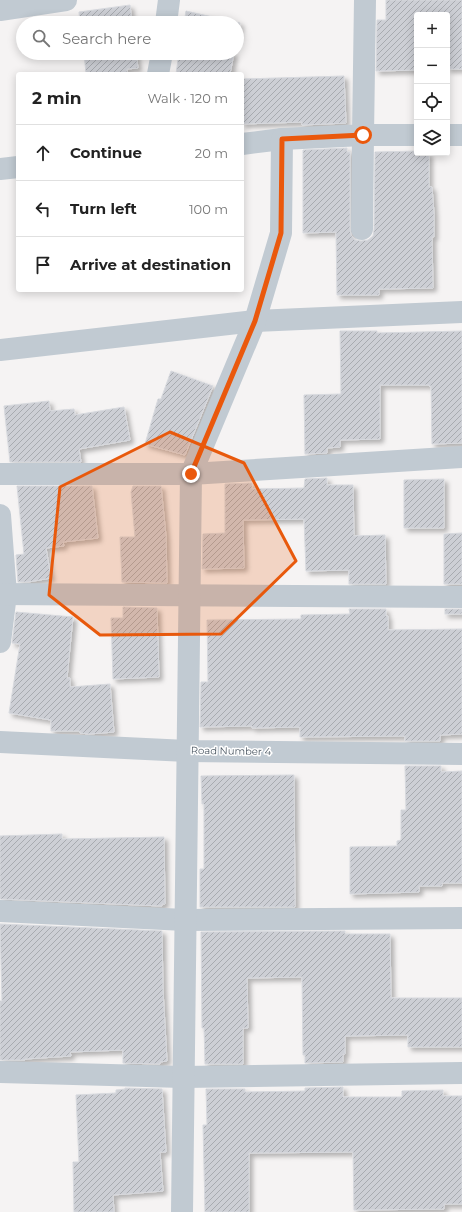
<!DOCTYPE html>
<meta charset="utf-8">
<style>
:root{--surface:#fff;--page:#f6f6f6;--text:#222;--muted:#767676;--line:#e0e0e0}
body{margin:0;font-family:Montserrat,sans-serif;background:var(--page);color:var(--text)}
.controls{position:absolute;right:12px;top:12px;display:grid;overflow:hidden;border-radius:4px;box-shadow:0 2px 10px #0003}
.controls button{width:36px;height:36px;display:grid;place-items:center;padding:0;border:0;border-bottom:1px solid var(--line);background:var(--surface);color:var(--text);font:20px sans-serif}
.stop{position:absolute;width:12px;height:12px;margin:-9px;border:3px solid #ea580c;border-radius:50%;background:#fff}
.stop.end{background:#ea580c;border-color:#fff;box-shadow:0 1px 4px #0008}
.list{margin:0;padding:0;list-style:none}
h2{display:flex;justify-content:space-between;align-items:center;height:52px;margin:0;padding:0 16px;font-size:17px}
h2 small{font-size:13px;font-weight:400;color:var(--muted)}
.list li{display:grid;grid-template-columns:26px 1fr auto;gap:12px;align-items:center;box-sizing:border-box;height:56px;padding:0 16px;border-top:1px solid var(--line)}
.list b{display:block;font-size:15px;white-space:nowrap}
.list em{font-size:13px;font-style:normal;color:var(--muted)}
.icon{flex:none;width:22px;height:22px;fill:none;stroke:currentColor;stroke-width:2;stroke-linecap:round;stroke-linejoin:round}
.map{position:relative;flex:none;width:462px;height:1212px;overflow:hidden}
.search{position:absolute;background:var(--surface);box-shadow:0 2px 10px #0003;left:16px;top:16px;width:228px;height:44px;display:flex;align-items:center;gap:10px;box-sizing:border-box;padding:0 14px;border-radius:22px;color:var(--muted);font-size:15px}
.panel{position:absolute;background:var(--surface);box-shadow:0 2px 10px #0003;left:16px;top:72px;width:228px;height:220px;border-radius:4px}
.map>svg:first-child{display:block}
.building{fill:url(#building-hatch);stroke:#d7d9de;filter:url(#shadow)}
.lines{fill:none;stroke-linecap:round;stroke-linejoin:round}
.street{stroke:#c1cad2;stroke-width:22}
.route{stroke:#ea580c;stroke-width:5}
.marked{fill:#e8590c;fill-opacity:0.2;stroke:#e8590c;stroke-width:3;stroke-linejoin:round}
.labels{text-anchor:middle;dominant-baseline:central;stroke-width:3;stroke-linejoin:round;paint-order:stroke}
.street-label{font-size:10px;fill:#4a5661;stroke:#fff}
</style>
<div class="map">
<svg width="462" height="1212" viewBox="0 0 462 1212">
<defs>
<pattern id="building-hatch" width="6" height="6" patternUnits="userSpaceOnUse"><rect width="6" height="6" fill="#cdcfd5"/><path d="M-1 1l2-2M0 6l6-6M5 7l2-2" fill="none" stroke="#a8abb0"/></pattern>
<filter id="shadow"><feDropShadow dx="3.5" dy="3.5" stdDeviation="2" flood-color="#0004"/></filter>
</defs>
<rect width="100%" height="100%" fill="#f5f3f3"/>
<g class="building">
<polygon points="386,0 462,0 462,69 447,69 447,15 417,15 417,70 376,71 377,20 386,20"/>
<polygon points="130,5 132,23 80,23 79,12"/>
<polygon points="186,11 240,23 237,39 237,23 184,23"/>
<polygon points="84,53 136,53 138,68 127,69 127,74 86,74"/>
<polygon points="179,53 234,53 230,74 176,74"/>
<polygon points="344,76 346,123 302,125 302,122 242,124 242,79"/>
<polygon points="347,148 347,152 350,152 350,229 351,235 355,240 361,241 368,240 373,236 374,230 375,152 417,151 417,153 429,153 429,187 432,187 434,213 434,237 432,237 433,288 379,289 379,295 337,295 336,232 303,233 303,150"/>
<polygon points="340,331 377,331 377,333 462,331 462,443 432,444 431,386 429,386 429,385 380,385 380,439 340,440 340,447 327,448 327,453 305,454 304,395 341,394"/>
<polygon points="171,371 213,386 185,455 145,444 158,399 161,399"/>
<polygon points="49,401 50,411 74,409 75,415 124,407 130,440 79,449 81,462 10,462 4,406"/>
<polygon points="327,478 327,485 353,485 354,536 385,535 386,584 349,584 349,570 306,571 304,519 243,520 244,568 202,569 203,534 225,533 225,484 252,483 252,489 304,488 305,479"/>
<polygon points="444,479 444,528 404,528 404,480"/>
<polygon points="17,486 92,486 98,538 63,542 64,546 46,548 51,578 28,582 18,582 16,555 24,554"/>
<polygon points="133,486 161,486 166,536 167,583 122,582 120,537 135,537 131,492"/>
<polygon points="462,533 462,584 444,584 444,534"/>
<polygon points="123,607 157,608 159,677 113,679 111,618 123,618"/>
<polygon points="349,609 386,609 386,616 388,616 388,630 462,629 462,734 441,735 440,735 440,741 405,741 405,736 300,737 300,727 252,728 252,726 200,727 201,682 208,682 207,620 301,619 301,615 350,614"/>
<rect x="445" y="609" width="17" height="5"/>
<polygon points="16,612 73,617 67,678 70,678 70,687 110,684 114,732 89,734 80,733 80,731 51,731 51,720 9,713 20,644 12,643"/>
<polygon points="405,766 441,766 441,772 462,771 462,883 442,883 442,886 419,886 419,892 350,894 350,847 397,846 397,841 401,840 401,810 406,810"/>
<polygon points="294,775 295,907 200,907 200,869 204,869 204,804 202,804 201,776"/>
<polygon points="62,834 62,839 164,837 165,904 162,904 162,906 0,899 0,836"/>
<polygon points="0,924 162,931 163,990 167,1061 160,1062 160,1064 123,1063 123,1050 70,1052 71,1056 25,1059 25,1060 0,1060 0,1001 2,1001"/>
<polygon points="345,931 345,934 390,934 391,998 462,998 462,1047 408,1047 408,1035 345,1036 345,1054 343,1054 343,1062 305,1063 305,1055 303,1055 302,977 247,978 248,1028 243,1028 243,1064 205,1064 204,1028 202,1028 201,932"/>
<polygon points="343,1087 343,1097 402,1097 402,1091 443,1090 443,1096 462,1096 462,1204 444,1204 444,1209 354,1210 353,1152 249,1153 249,1212 205,1212 203,1125 207,1125 206,1089 245,1089 245,1092 305,1091 305,1088"/>
<polygon points="125,1088 162,1089 166,1152 160,1152 163,1191 113,1195 114,1212 74,1212 73,1162 79,1162 76,1095 116,1093 116,1090 125,1089"/>
</g>
<g class="lines">
<g class="street">
<polyline points="0,10 66,0"/>
<polyline points="166,23 169,0"/>
<polyline points="158,74 162,53"/>
<polyline points="447,135 462,135"/>
<polyline points="242,144 282,139 363,135 365,0"/>
<polyline points="0,169 18,167"/>
<polyline points="362,229 363,135 417,135"/>
<polyline points="0,350 255,321 462,312"/>
<polyline points="0,474 191,474 462,457"/>
<polyline points="0,515 6,594 0,642"/>
<polyline points="0,594 462,597"/>
<polyline points="0,742 187,751 462,754"/>
<polyline points="0,911 185,920 462,918"/>
<polyline points="0,1072 183,1077 462,1073"/>
<polyline points="182,1212 191,474 255,321 281,233 282,139"/>
</g>
</g>
<g class="lines">
<polyline class="route" points="191,474 255,321 281,233 282,139 363,135"/>
</g>
<path class="marked" d="M170,432L244,463L296,561L221,634L100,635L49,595L60,487Z"/>
<g class="labels">
<g class="street-label">
<text transform="translate(231 751) rotate(1)">Road Number 4</text>
</g>
</g>
</svg>
<div class="controls">
<button>+</button>
<button>−</button>
<button><svg class="icon" aria-label="locate" viewBox="0 0 24 24"><circle cx="12" cy="12" r="6"/><path d="M12 2v4M12 18v4M2 12h4M18 12h4"/></svg></button>
<button><svg class="icon" aria-label="layers" viewBox="0 0 24 24"><path d="M12 4l9 5-9 5-9-5zM3 14l9 5 9-5"/></svg></button>
</div>
<div class="stop" style="left:363px;top:135px"></div>
<div class="stop end" style="left:191px;top:474px"></div>
<div class="search"><svg class="icon" aria-label="search" viewBox="0 0 24 24"><circle cx="10" cy="10" r="6"/><path d="M15 15l6 6"/></svg>Search here</div>
<section class="panel">
<h2>2 min<small>Walk · 120 m</small></h2>
<ul class="list">
<li><svg class="icon" aria-label="ahead" viewBox="0 0 24 24"><path d="M12 20V5M6 11l6-6 6 6"/></svg><div><b>Continue</b></div><em>20 m</em></li>
<li><svg class="icon" aria-label="left" viewBox="0 0 24 24"><path d="M17 20v-9H6M10 6l-5 5 5 5"/></svg><div><b>Turn left</b></div><em>100 m</em></li>
<li><svg class="icon" aria-label="arrive" viewBox="0 0 24 24"><path d="M6 21V4h12l-3 4 3 4H6"/></svg><div><b>Arrive at destination</b></div></li>
</ul>
</section>
</div>
